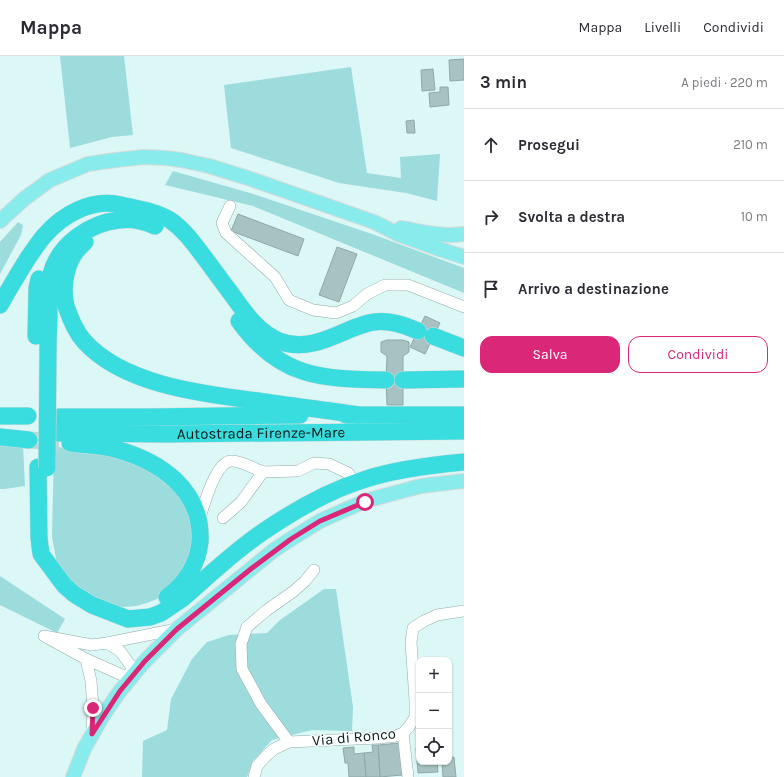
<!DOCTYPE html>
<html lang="it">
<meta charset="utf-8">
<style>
:root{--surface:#fff;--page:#f7f7f7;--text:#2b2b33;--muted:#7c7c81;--line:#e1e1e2;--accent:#db2777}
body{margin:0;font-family:Karla,sans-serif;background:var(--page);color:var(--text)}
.controls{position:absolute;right:12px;bottom:12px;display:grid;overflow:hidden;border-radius:8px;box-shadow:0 1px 3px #0004}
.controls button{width:36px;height:36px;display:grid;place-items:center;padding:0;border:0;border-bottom:1px solid var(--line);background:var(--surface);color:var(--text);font:20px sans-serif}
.stop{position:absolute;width:12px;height:12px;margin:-9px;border:3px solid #db2777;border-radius:50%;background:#fff}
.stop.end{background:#db2777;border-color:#fff;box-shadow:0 1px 4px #0008}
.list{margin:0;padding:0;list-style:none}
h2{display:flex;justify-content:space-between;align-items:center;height:52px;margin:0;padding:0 16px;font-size:17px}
h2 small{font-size:13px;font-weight:400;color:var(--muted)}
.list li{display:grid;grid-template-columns:26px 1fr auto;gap:12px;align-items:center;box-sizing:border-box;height:72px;padding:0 16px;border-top:1px solid var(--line)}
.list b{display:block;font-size:15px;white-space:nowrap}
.list em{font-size:13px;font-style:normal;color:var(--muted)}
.actions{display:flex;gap:8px;padding:12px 16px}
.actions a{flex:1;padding:9px 0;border:1px solid var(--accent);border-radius:12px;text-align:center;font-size:14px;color:var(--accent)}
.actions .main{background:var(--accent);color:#fff}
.icon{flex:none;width:22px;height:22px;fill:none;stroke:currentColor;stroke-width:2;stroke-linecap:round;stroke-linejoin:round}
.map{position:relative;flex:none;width:464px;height:721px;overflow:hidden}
header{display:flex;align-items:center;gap:24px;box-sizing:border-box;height:56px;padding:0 20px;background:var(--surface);border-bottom:1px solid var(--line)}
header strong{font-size:19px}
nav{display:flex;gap:22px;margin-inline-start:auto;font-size:14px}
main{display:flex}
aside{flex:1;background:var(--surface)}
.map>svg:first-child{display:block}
.green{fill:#9ddcdc}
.building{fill:#a8c2c2;stroke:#8ea8a8}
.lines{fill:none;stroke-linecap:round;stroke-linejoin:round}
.highway-tunnel{stroke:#bcd6d5;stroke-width:17;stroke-dasharray:17 8;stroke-linecap:butt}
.minor-casing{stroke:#91acab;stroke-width:12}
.major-casing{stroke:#d9dada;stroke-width:16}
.highway-casing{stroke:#d9dada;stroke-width:18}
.minor{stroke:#fff;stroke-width:11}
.major{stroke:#88ebec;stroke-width:14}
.highway{stroke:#39dddf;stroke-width:17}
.highway-bridge-casing{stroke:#d9dada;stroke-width:18;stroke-linecap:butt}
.highway-bridge{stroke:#39dddf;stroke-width:17}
.route{stroke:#db2777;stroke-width:5}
.labels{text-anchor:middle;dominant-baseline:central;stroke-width:3;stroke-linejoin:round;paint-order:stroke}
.street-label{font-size:15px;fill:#0f1818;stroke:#f9ffff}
</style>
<header>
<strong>Mappa</strong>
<nav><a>Mappa</a><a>Livelli</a><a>Condividi</a></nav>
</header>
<main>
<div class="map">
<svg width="464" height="721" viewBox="0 0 464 721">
<rect width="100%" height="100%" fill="#dbf7f6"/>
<g class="green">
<polygon points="60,0 124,0 133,79 112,81 70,92"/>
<polygon points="351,11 367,117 401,122 400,101 440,98 437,145 406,137 339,127 231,92 224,29"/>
<polygon points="173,115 250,137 372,178 464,212 464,237 253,150 165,129"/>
<polygon points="18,166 23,169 21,179 0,218 0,186"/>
<polygon points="0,389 23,389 25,430 4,433 0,433"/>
<polygon points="54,391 73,392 106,396 165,421 192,456 192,500 167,537 157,543 147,547 136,550 125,551 114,550 83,538 61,513 56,503 52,481"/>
<polygon points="0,520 65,563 57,577 0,549"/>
<polygon points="324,533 336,533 353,651 352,675 312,674 272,684 253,705 247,721 142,721 143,685 167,674 171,643 192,603 207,586 229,579 267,577 280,564"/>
</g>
<g class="building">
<polygon points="464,3 464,24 450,25 449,4"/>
<polygon points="433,13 435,34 422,35 421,14"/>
<polygon points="440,31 448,31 449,49 430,51 429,37 440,36"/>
<polygon points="414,64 415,77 407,77 406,65"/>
<polygon points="238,158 304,183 298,200 231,175"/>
<polygon points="337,191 357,198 339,246 319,239"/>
<polygon points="425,260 440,267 425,298 410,291"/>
<polygon points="387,284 403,284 409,286 409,296 403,300 403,349 387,349 386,324 387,300 381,296 381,286"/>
<polygon points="400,687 402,719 380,721 378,689"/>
<polygon points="372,689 378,689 380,721 366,721 364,697 373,696"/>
<polygon points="354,691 354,698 364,697 366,721 349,721 348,707 345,707 343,692"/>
<polygon points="416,692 419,692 419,706 437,706 438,716 418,717"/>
<polygon points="454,701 456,721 443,721 442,706 449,706 449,702"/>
</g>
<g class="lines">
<polyline class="highway-tunnel" points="29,384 59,386"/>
<defs>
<g id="minor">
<polyline points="230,150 222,167 226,177 275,221 289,244 313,254 336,257 353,250 367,238 385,229 408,229 464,251"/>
<polyline points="223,462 241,446 263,416 298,415 314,407 329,408 348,417 355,427"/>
<path d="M199,465C203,452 215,406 231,405C240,404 255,413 263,416"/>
<polyline points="86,603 122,619 132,619 131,610 120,595 107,587"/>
<polyline points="403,677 408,721"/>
<polyline points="92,678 93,652 91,625 86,603 44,580 92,589 107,587 177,573"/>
<polyline points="289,686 261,648 242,613 241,588 247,571 267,554 294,535 305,525 314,514"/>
<polyline points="254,721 257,710 266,700 274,693 289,686 379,682 396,680 403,677 409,671 415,661 415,644 411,586 413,572 424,565 437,559 464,555"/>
</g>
<g id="major">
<polyline points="0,165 24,143 39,132 50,124 76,113 88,108 116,104 144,101 166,102 181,104 209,110 248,122 374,166 400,179 439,193 464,201"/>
<path d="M401,172C424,176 441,181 464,178"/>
<polyline points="73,721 84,693 102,661 120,635 145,605 177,573 252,512 274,494 291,483 320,465 365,445 391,438 421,430 464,425"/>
</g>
<g id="highway">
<path d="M85,186C81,190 76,194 73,200C65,213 62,234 66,250C70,262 75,275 84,285C123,329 203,338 258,345C291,350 325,354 358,359"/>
<path d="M0,249C9,233 18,218 28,202C33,195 38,187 44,180C63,158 92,142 121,149C138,153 155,155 170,164C183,173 192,185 201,197C211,210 220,223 230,236C244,255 256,275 279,285C304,295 328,283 351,273C359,270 366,267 374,266C390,264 404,269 418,275"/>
<path d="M239,265C280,322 321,323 386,324"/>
<polyline points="36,280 37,232 39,223"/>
<polyline points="433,280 464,292"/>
<path d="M48,295C48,280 49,266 49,252C49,240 48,229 51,218C59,188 90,167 119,164C132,162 144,165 155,170"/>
<polyline points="403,324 464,323"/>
<polyline points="346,359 464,359"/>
<polyline points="0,360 28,360"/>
<polyline points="59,361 150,361 300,359"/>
<path id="s1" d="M58,377L168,378L464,375"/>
<polyline points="0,381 29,384"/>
<path d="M70,387C85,389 101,389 115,393C160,405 203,434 200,486C198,508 185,528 167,541"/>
<path d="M38,411L39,482L41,498L64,529L74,538L92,549L128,563L150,561L161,557L182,543C204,524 226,503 249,486C259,478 270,471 281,464C309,446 334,433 366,423C397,413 431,409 464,406"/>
</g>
</defs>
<use href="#minor" class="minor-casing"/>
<use href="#major" class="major-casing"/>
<use href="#highway" class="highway-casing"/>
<use href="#minor" class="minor"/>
<use href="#major" class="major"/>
<use href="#highway" class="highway"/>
<defs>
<polyline id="highway-bridge" points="47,412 48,295"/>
</defs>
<use href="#highway-bridge" class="highway-bridge-casing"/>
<use href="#highway-bridge" class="highway-bridge"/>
</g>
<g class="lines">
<polyline class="route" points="93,652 92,678 120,635 145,605 177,573 252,512 291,483 320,465 365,446"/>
</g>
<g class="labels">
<g class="street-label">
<text stroke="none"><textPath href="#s1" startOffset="203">Autostrada Firenze-Mare</textPath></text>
<text transform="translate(354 681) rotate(-5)">Via di Ronco</text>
</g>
</g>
</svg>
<div class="controls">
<button>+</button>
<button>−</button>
<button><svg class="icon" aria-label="locate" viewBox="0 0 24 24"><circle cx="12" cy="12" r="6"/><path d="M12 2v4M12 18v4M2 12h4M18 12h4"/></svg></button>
</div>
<div class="stop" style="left:365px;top:446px"></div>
<div class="stop end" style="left:93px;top:652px"></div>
</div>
<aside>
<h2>3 min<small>A piedi · 220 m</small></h2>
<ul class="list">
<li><svg class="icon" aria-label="ahead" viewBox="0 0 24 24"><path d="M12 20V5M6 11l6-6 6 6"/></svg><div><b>Prosegui</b></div><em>210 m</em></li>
<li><svg class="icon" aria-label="right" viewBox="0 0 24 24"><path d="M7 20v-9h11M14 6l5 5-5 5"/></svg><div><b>Svolta a destra</b></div><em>10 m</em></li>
<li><svg class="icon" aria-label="arrive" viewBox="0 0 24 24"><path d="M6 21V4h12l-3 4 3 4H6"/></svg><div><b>Arrivo a destinazione</b></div></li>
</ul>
<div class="actions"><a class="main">Salva</a><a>Condividi</a></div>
</aside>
</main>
